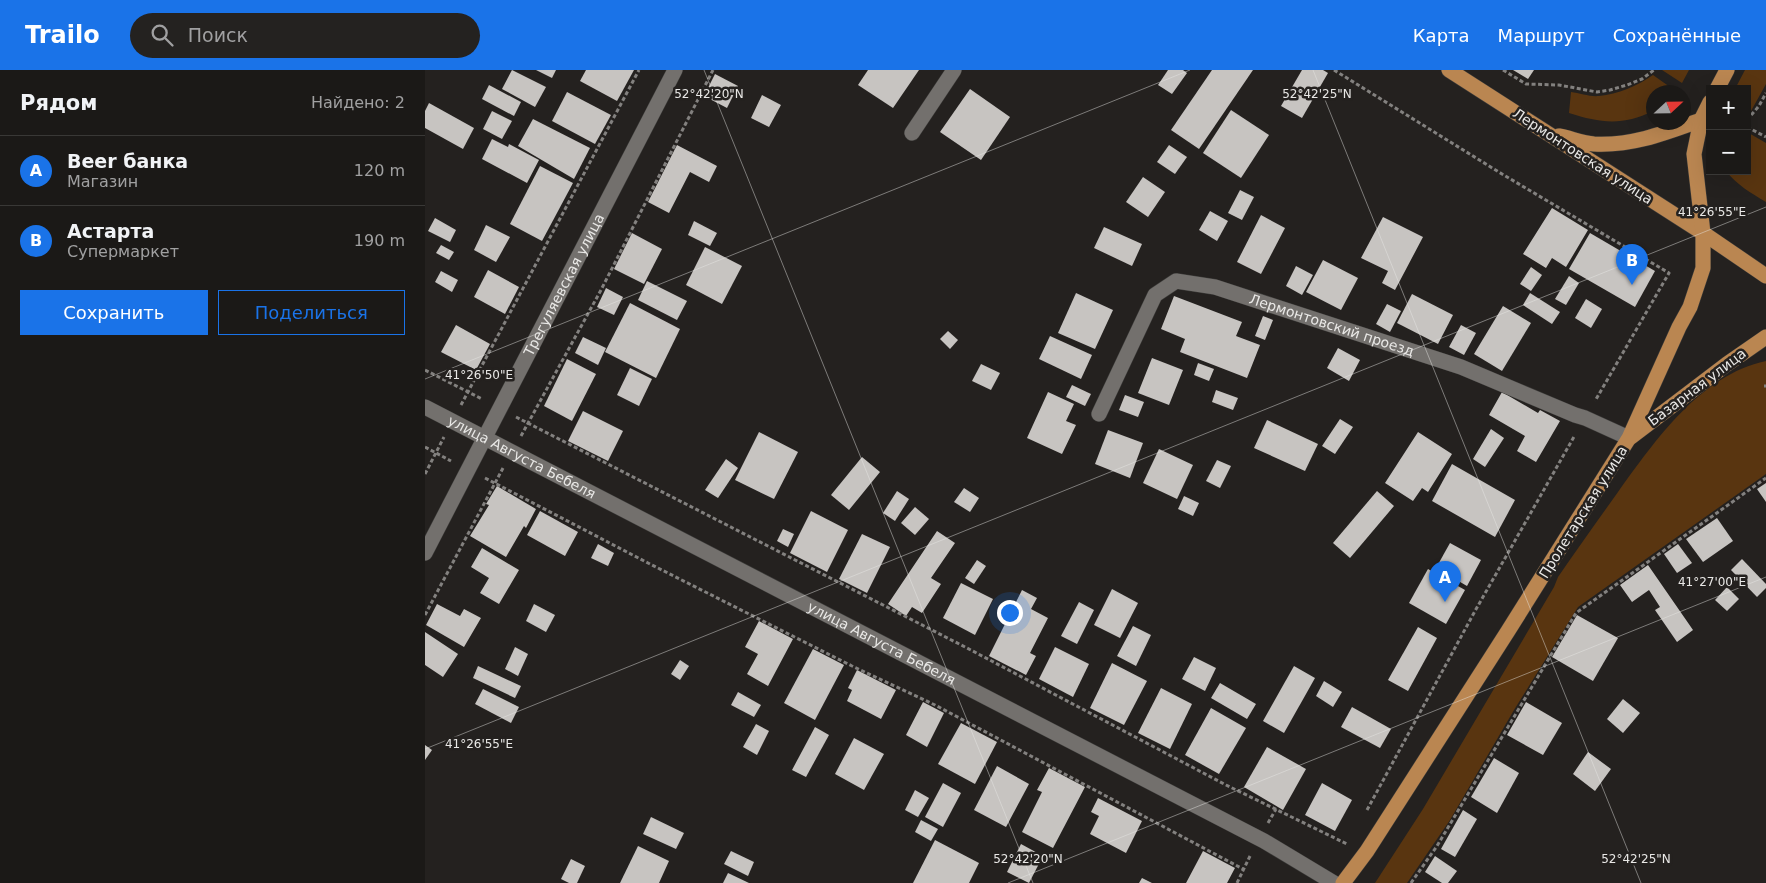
<!DOCTYPE html>
<html lang="ru">
<meta charset="utf-8">
<style>
:root{--surface:#1b1917;--page:#242220;--text:#f1f3f6;--muted:#a0a0a1;--line:#393836;--accent:#1a73e8}
body{margin:0;font-family:"DejaVu Sans",sans-serif;background:var(--page);color:var(--text)}
.controls{position:absolute;right:15px;top:15px;display:grid;overflow:hidden;border-radius:0px;box-shadow:0 5px 20px #0002}
.controls button{width:45px;height:45px;display:grid;place-items:center;padding:0;border:0;border-bottom:1px solid var(--line);background:var(--surface);color:var(--text);font:25px sans-serif}
.compass{position:absolute;left:1221px;top:15px;width:45px;height:45px;border-radius:50%;background:var(--surface);box-shadow:0 5px 20px #0002;rotate:68deg}
.you{position:absolute;left:584px;top:542px;width:18px;height:18px;margin:-12px;border:4px solid #fff;border-radius:50%;background:#1a73e8;box-shadow:0 0 0 8px #1a73e833}
.badge{display:grid;place-items:center;width:32px;height:32px;border-radius:50%;background:var(--accent);color:#fff;font-size:16px;font-weight:700}
.pin{position:absolute;translate:-50% -41px;filter:drop-shadow(0 1px 2px #0008)}
.pin::after{content:'';position:absolute;top:26px;width:18px;height:15px;background:inherit;clip-path:polygon(0 0,100% 0,50% 100%)}
.list{margin:0;padding:0;list-style:none}
h2{display:flex;justify-content:space-between;align-items:center;height:65px;margin:0;padding:0 20px;font-size:21px}
h2 small{font-size:16px;font-weight:400;color:var(--muted)}
.list li{display:grid;grid-template-columns:32px 1fr auto;gap:15px;align-items:center;box-sizing:border-box;height:70px;padding:0 20px;border-top:1px solid var(--line)}
.list b{display:block;font-size:19px;white-space:nowrap}
.list p{margin:0;font-size:16px;white-space:nowrap;color:var(--muted)}
.list em{font-size:16px;font-style:normal;color:var(--muted)}
.actions{display:flex;gap:10px;padding:15px 20px}
.actions a{flex:1;padding:11px 0;border:1px solid var(--accent);border-radius:0px;text-align:center;font-size:18px;color:var(--accent)}
.actions .main{background:var(--accent);color:#fff}
.icon{flex:none;width:28px;height:28px;fill:none;stroke:currentColor;stroke-width:2;stroke-linecap:round;stroke-linejoin:round}
.map{position:relative;flex:none;width:1341px;height:813px;overflow:hidden}
header{display:flex;align-items:center;gap:30px;box-sizing:border-box;height:70px;padding:0 25px;background:var(--accent);color:#fff}
header strong{font-size:24px}
nav{display:flex;gap:28px;margin-inline-start:auto;font-size:18px}
.search{width:350px;height:45px;background:var(--page);display:flex;align-items:center;gap:12px;box-sizing:border-box;padding:0 18px;border-radius:28px;color:var(--muted);font-size:19px}
main{display:flex}
aside{flex:1;background:var(--surface)}
.map>svg:first-child{display:block}
.green{fill:#593510}
.building{fill:#c7c4c1}
.lines{fill:none;stroke-linecap:round;stroke-linejoin:round}
.minor-casing{stroke:#3d3c3a;stroke-width:16}
.major-casing{stroke:#3d3c3a;stroke-width:16}
.path{stroke:#83817f;stroke-width:3;stroke-dasharray:4 2.5;stroke-linecap:butt}
.minor{stroke:#73706d;stroke-width:15}
.major{stroke:#ba8651;stroke-width:15}
.ticks{fill:none;stroke:#e9e8e6;stroke-width:1;stroke-opacity:0.45}
.labels{text-anchor:middle;dominant-baseline:central;stroke-width:5;stroke-linejoin:round;paint-order:stroke}
.street-label{font-size:14px;fill:#e9e8e6;stroke:#24211f}
.ticks-label{font-size:12px;text-anchor:middle;fill:#e9e8e6;stroke:#24211f;stroke-width:5;stroke-linejoin:round;paint-order:stroke}
</style>
<header>
<strong>Trailo</strong>
<div class="search"><svg class="icon" aria-label="search" viewBox="0 0 24 24"><circle cx="10" cy="10" r="6"/><path d="M15 15l6 6"/></svg>Поиск</div>
<nav><a>Карта</a><a>Маршрут</a><a>Сохранённые</a></nav>
</header>
<main>
<aside>
<h2>Рядом<small>Найдено: 2</small></h2>
<ul class="list">
<li><span class="badge">A</span><div><b>Beer банка</b><p>Магазин</p></div><em>120 m</em></li>
<li><span class="badge">B</span><div><b>Астарта</b><p>Супермаркет</p></div><em>190 m</em></li>
</ul>
<div class="actions"><a class="main">Сохранить</a><a>Поделиться</a></div>
</aside>
<div class="map">
<svg width="1341" height="813" viewBox="0 0 1341 813">
<rect width="100%" height="100%" fill="#24211f"/>
<g class="green">
<polygon points="1237,0 1264,0 1257,13"/>
<polygon points="1320,0 1341,0 1341,14 1326,41 1322,45 1322,19 1310,19"/>
<path d="M1228,5L1252,22H1228V41C1198,56 1175,53 1144,43L1146,22C1155,23 1165,27 1174,26C1193,24 1212,16 1228,5Z"/>
<path d="M1322,62L1341,73V132C1326,123 1312,115 1301,101H1322Z"/>
<path d="M1341,291V404L1153,537L1089,640L1025,750L982,813H950L998,739L1129,517L1133,507C1153,478 1173,450 1193,422C1230,371 1275,305 1341,291Z"/>
</g>
<g class="building">
<polygon points="87,0 121,17 110,37 77,19"/>
<polygon points="111,0 131,0 127,8"/>
<polygon points="161,0 209,0 192,31 155,11"/>
<polygon points="443,0 494,0 468,38 433,15"/>
<polygon points="743,0 758,0 762,3 747,24 733,15"/>
<polygon points="787,0 828,0 774,79 746,60"/>
<polygon points="877,0 898,0 903,3 877,48 856,36"/>
<polygon points="1088,0 1109,0 1103,9"/>
<polygon points="290,4 313,16 302,38 279,26"/>
<polygon points="64,15 96,32 89,46 57,29"/>
<polygon points="545,19 585,47 556,90 515,62"/>
<polygon points="142,22 186,45 170,74 127,51"/>
<polygon points="337,25 356,35 344,57 326,48"/>
<polygon points="4,33 49,58 38,79 0,58 0,41"/>
<polygon points="806,40 844,65 816,108 778,83"/>
<polygon points="67,41 87,51 77,69 58,59"/>
<polygon points="108,49 165,78 149,109 93,76"/>
<polygon points="67,69 83,77 84,74 114,90 102,113 57,89"/>
<polygon points="252,75 292,96 284,112 265,102 244,143 223,132"/>
<polygon points="744,75 762,87 750,104 732,92"/>
<polygon points="115,96 148,113 117,171 85,154"/>
<polygon points="718,107 740,122 723,147 701,132"/>
<polygon points="815,120 829,127 817,150 803,143"/>
<polygon points="1127,138 1163,160 1141,197 1127,188 1121,198 1098,184"/>
<polygon points="785,141 803,151 792,171 774,160"/>
<polygon points="836,145 860,158 836,204 812,192"/>
<polygon points="958,147 998,167 970,220 957,213 963,201 936,188"/>
<polygon points="10,148 31,160 25,172 3,161"/>
<polygon points="269,151 292,163 285,176 263,165"/>
<polygon points="61,155 85,167 71,192 49,180"/>
<polygon points="679,157 717,174 707,196 669,178"/>
<polygon points="207,163 237,179 219,214 189,199"/>
<polygon points="1165,163 1230,201 1210,237 1144,199"/>
<polygon points="16,175 29,182 24,190 11,183"/>
<polygon points="280,177 317,196 297,234 261,215"/>
<polygon points="898,190 933,208 916,240 881,222"/>
<polygon points="871,196 888,205 877,225 861,216"/>
<polygon points="1106,197 1117,205 1106,221 1095,214"/>
<polygon points="63,200 94,217 80,244 49,227"/>
<polygon points="16,201 33,210 27,222 10,212"/>
<polygon points="1144,206 1154,213 1141,235 1130,229"/>
<polygon points="222,211 262,231 252,250 213,230"/>
<polygon points="181,218 198,227 189,245 172,237"/>
<polygon points="651,223 688,240 670,279 633,263"/>
<polygon points="1105,223 1135,242 1127,254 1098,235"/>
<polygon points="987,224 1028,245 1013,274 972,253"/>
<polygon points="749,226 817,252 811,266 835,275 822,308 755,282 760,269 736,259"/>
<polygon points="1161,229 1177,239 1166,258 1150,248"/>
<polygon points="205,233 255,259 231,308 180,282"/>
<polygon points="962,234 976,241 965,262 951,254"/>
<polygon points="1078,236 1106,253 1077,301 1049,284"/>
<polygon points="838,246 848,250 840,270 830,266"/>
<polygon points="31,255 65,274 51,300 16,282"/>
<polygon points="1036,255 1051,263 1039,285 1024,277"/>
<polygon points="523,261 533,270 525,279 515,269"/>
<polygon points="625,266 667,285 656,309 614,289"/>
<polygon points="158,267 181,278 173,295 150,283"/>
<polygon points="913,278 935,290 924,311 902,298"/>
<polygon points="727,288 758,300 744,335 713,323"/>
<polygon points="142,289 171,304 147,351 119,336"/>
<polygon points="773,293 789,299 784,311 769,305"/>
<polygon points="556,294 575,303 566,320 547,311"/>
<polygon points="205,298 227,309 214,336 192,325"/>
<polygon points="647,315 666,324 660,336 641,327"/>
<polygon points="791,320 813,328 808,340 787,332"/>
<polygon points="623,322 649,334 641,351 651,355 637,384 602,368"/>
<polygon points="1077,322 1113,343 1115,340 1135,351 1111,392 1092,381 1100,366 1064,345"/>
<polygon points="700,325 719,332 713,347 694,340"/>
<polygon points="158,341 198,361 183,391 143,371"/>
<polygon points="915,349 928,357 910,384 897,376"/>
<polygon points="842,350 893,374 880,401 829,378"/>
<polygon points="1066,359 1079,368 1060,397 1048,389"/>
<polygon points="683,360 718,373 705,408 670,394"/>
<polygon points="334,362 373,382 349,429 310,410"/>
<polygon points="993,362 1027,384 1003,422 997,418 988,431 960,413"/>
<polygon points="734,379 768,395 752,429 718,413"/>
<polygon points="437,387 455,402 424,440 406,425"/>
<polygon points="301,389 313,398 293,428 280,420"/>
<polygon points="792,390 806,396 795,418 781,411"/>
<polygon points="1027,394 1090,430 1070,467 1007,431"/>
<polygon points="1341,413 1341,432 1332,419"/>
<polygon points="72,416 111,439 101,458 99,456 81,487 45,466 64,435 61,434"/>
<polygon points="539,418 554,428 545,442 529,432"/>
<polygon points="472,421 484,429 470,451 458,443"/>
<polygon points="952,421 969,436 925,488 908,473"/>
<polygon points="759,426 774,433 768,446 753,439"/>
<polygon points="490,437 504,449 490,465 476,453"/>
<polygon points="115,441 153,462 140,486 102,465"/>
<polygon points="386,441 423,460 402,502 365,483"/>
<polygon points="1292,448 1308,471 1278,492 1261,469"/>
<polygon points="358,459 369,464 363,477 352,471"/>
<polygon points="512,461 530,473 506,508 516,514 497,543 487,537 481,546 463,534"/>
<polygon points="437,464 465,477 442,523 414,509"/>
<polygon points="1025,473 1056,490 1042,516 1011,498"/>
<polygon points="173,474 189,483 183,496 166,488"/>
<polygon points="1253,474 1267,493 1252,503 1239,484"/>
<polygon points="57,478 94,500 74,534 55,523 64,508 46,497"/>
<polygon points="1317,489 1341,514 1341,518 1332,527 1306,500"/>
<polygon points="552,490 561,496 549,514 540,508"/>
<polygon points="1223,495 1268,560 1252,572 1230,540 1235,537 1224,520 1207,532 1195,515"/>
<polygon points="1003,499 1040,520 1021,554 984,533"/>
<polygon points="536,513 568,529 550,565 518,548"/>
<polygon points="1302,517 1314,529 1302,541 1290,530"/>
<polygon points="687,519 713,533 695,568 669,555"/>
<polygon points="597,520 612,528 606,539 623,548 605,583 611,586 601,605 564,586"/>
<polygon points="654,532 669,540 652,574 636,566"/>
<polygon points="12,534 35,546 39,539 56,548 39,577 1,555"/>
<polygon points="109,534 130,545 121,562 101,551"/>
<polygon points="1152,545 1193,568 1168,611 1127,587"/>
<polygon points="334,551 368,569 343,616 322,604 333,584 320,577"/>
<polygon points="708,556 726,565 711,596 692,586"/>
<polygon points="993,557 1012,568 983,621 963,610"/>
<polygon points="0,562 33,584 18,607 0,595"/>
<polygon points="90,577 103,584 93,606 80,599"/>
<polygon points="630,577 664,594 648,627 614,609"/>
<polygon points="388,579 419,595 390,650 359,633"/>
<polygon points="769,587 791,598 780,621 757,609"/>
<polygon points="255,590 264,596 255,610 246,604"/>
<polygon points="687,593 722,611 699,655 665,638"/>
<polygon points="53,596 96,616 90,628 48,608"/>
<polygon points="869,596 890,608 859,663 838,651"/>
<polygon points="432,600 471,620 456,649 422,631 427,620 423,618"/>
<polygon points="899,611 917,622 908,637 891,626"/>
<polygon points="795,613 831,634 822,649 786,628"/>
<polygon points="736,618 767,634 745,679 713,663"/>
<polygon points="58,619 94,637 86,653 50,634"/>
<polygon points="313,622 336,635 329,647 306,635"/>
<polygon points="1198,629 1215,643 1198,663 1182,649"/>
<polygon points="498,632 519,643 502,677 481,665"/>
<polygon points="1101,632 1137,653 1118,685 1082,665"/>
<polygon points="927,637 966,659 955,678 916,657"/>
<polygon points="786,638 821,658 794,704 760,685"/>
<polygon points="536,653 572,672 550,714 513,694"/>
<polygon points="331,654 344,661 332,685 318,677"/>
<polygon points="390,657 404,665 381,707 367,700"/>
<polygon points="429,668 459,684 439,720 410,704"/>
<polygon points="0,675 7,680 0,690"/>
<polygon points="842,677 881,699 858,740 819,717"/>
<polygon points="1163,682 1186,699 1170,721 1148,704"/>
<polygon points="1069,688 1094,703 1072,743 1046,727"/>
<polygon points="572,696 604,714 581,757 549,740"/>
<polygon points="624,698 660,717 628,778 597,762 617,722 612,720"/>
<polygon points="518,713 536,723 518,757 500,747"/>
<polygon points="897,713 927,730 910,761 880,745"/>
<polygon points="490,720 504,728 493,747 480,740"/>
<polygon points="673,728 717,751 701,783 665,764 674,746 666,742"/>
<polygon points="1038,740 1052,749 1030,787 1016,779"/>
<polygon points="226,747 259,763 251,779 218,764"/>
<polygon points="496,750 513,759 506,771 490,762"/>
<polygon points="510,770 554,793 544,813 488,813"/>
<polygon points="596,774 618,786 604,813 582,802"/>
<polygon points="213,776 244,791 234,813 195,813"/>
<polygon points="306,781 329,792 323,806 299,794"/>
<polygon points="778,781 810,798 802,813 761,813"/>
<polygon points="1010,786 1032,801 1023,813 1017,813 1000,802"/>
<polygon points="146,789 160,796 152,813 144,813 136,809"/>
<polygon points="303,803 324,813 298,813"/>
<polygon points="717,808 727,813 714,813"/>
</g>
<g class="lines">
<defs>
<g id="minor">
<polyline points="487,63 529,0"/>
<path id="s1" d="M0,337L839,771L909,813"/>
<path id="s2" d="M674,344L730,225L751,211L790,217L1036,297L1150,345L1160,348L1204,368"/>
<path id="s3" d="M0,483L250,0"/>
</g>
<g id="major">
<polyline points="1024,0 1278,163 1341,206"/>
<polyline points="1292,19 1302,0"/>
<path d="M1134,66C1145,68 1157,73 1169,74C1207,76 1240,63 1276,50"/>
<polyline points="1206,367 1302,294 1341,267"/>
<polyline points="918,813 942,781 1083,561 1204,368 1254,257 1265,237 1278,198 1278,163 1269,84 1276,50 1285,32"/>
</g>
</defs>
<use href="#minor" class="minor-casing"/>
<use href="#major" class="major-casing"/>
<g class="path">
<polyline points="909,0 1077,104 1244,203 1170,331"/>
<polyline points="1078,0 1101,14 1134,15 1172,22 1185,20 1202,15 1217,9 1229,0"/>
<polyline points="1322,50 1334,36 1341,23"/>
<polyline points="1322,57 1341,67"/>
<polyline points="0,300 57,329"/>
<polyline points="1339,316 1341,316"/>
<polyline points="36,335 214,0"/>
<polyline points="91,347 542,578 801,715 922,774"/>
<polyline points="96,366 176,220 288,0"/>
<polyline points="0,377 26,391"/>
<polyline points="0,404 19,367"/>
<polyline points="60,408 223,493 427,596 510,635 818,799"/>
<polyline points="0,545 78,398"/>
<polyline points="942,740 1050,541 1150,365"/>
<polyline points="843,753 851,739"/>
<polyline points="812,813 826,784"/>
<polyline points="986,813 1012,776 1151,543 1341,408"/>
</g>
<use href="#minor" class="minor"/>
<use href="#major" class="major"/>
</g>
<path class="ticks" d="M279,0L608,813M888,0L1216,813M0,309L765,0M0,679L1341,137M583,813L1341,507"/>
<g class="labels">
<g class="street-label">
<text transform="translate(1158 86) rotate(33)">Лермонтовская улица</text>
<text stroke="none"><textPath href="#s3" startOffset="302">Трегуляевская улица</textPath></text>
<text stroke="none"><textPath href="#s2" startOffset="319">Лермонтовский проезд</textPath></text>
<text transform="translate(1272 317) rotate(-37)">Базарная улица</text>
<text stroke="none"><textPath href="#s1" startOffset="109">улица Августа Бебеля</textPath></text>
<text transform="translate(1158 442) rotate(-58)">Пролетарская улица</text>
<text stroke="none"><textPath href="#s1" startOffset="514">улица Августа Бебеля</textPath></text>
</g>
</g>
<g class="ticks-label">
<text x="284" y="28">52°42'20"N</text>
<text x="892" y="28">52°42'25"N</text>
<text x="1287" y="146">41°26'55"E</text>
<text x="54" y="309">41°26'50"E</text>
<text x="1287" y="516">41°27'00"E</text>
<text x="54" y="678">41°26'55"E</text>
<text x="603" y="793">52°42'20"N</text>
<text x="1211" y="793">52°42'25"N</text>
</g>
</svg>
<div class="controls">
<button>+</button>
<button>−</button>
</div>
<svg class="compass" viewBox="-18 -18 36 36"><path d="M0-13l5 13h-10z" fill="#e53935"/><path d="M0 13l5-13h-10z" fill="#a0a0a1"/></svg>
<div class="you"></div>
<div class="pin badge" style="left:1020px;top:532px">A</div>
<div class="pin badge" style="left:1207px;top:215px">B</div>
</div>
</main>
